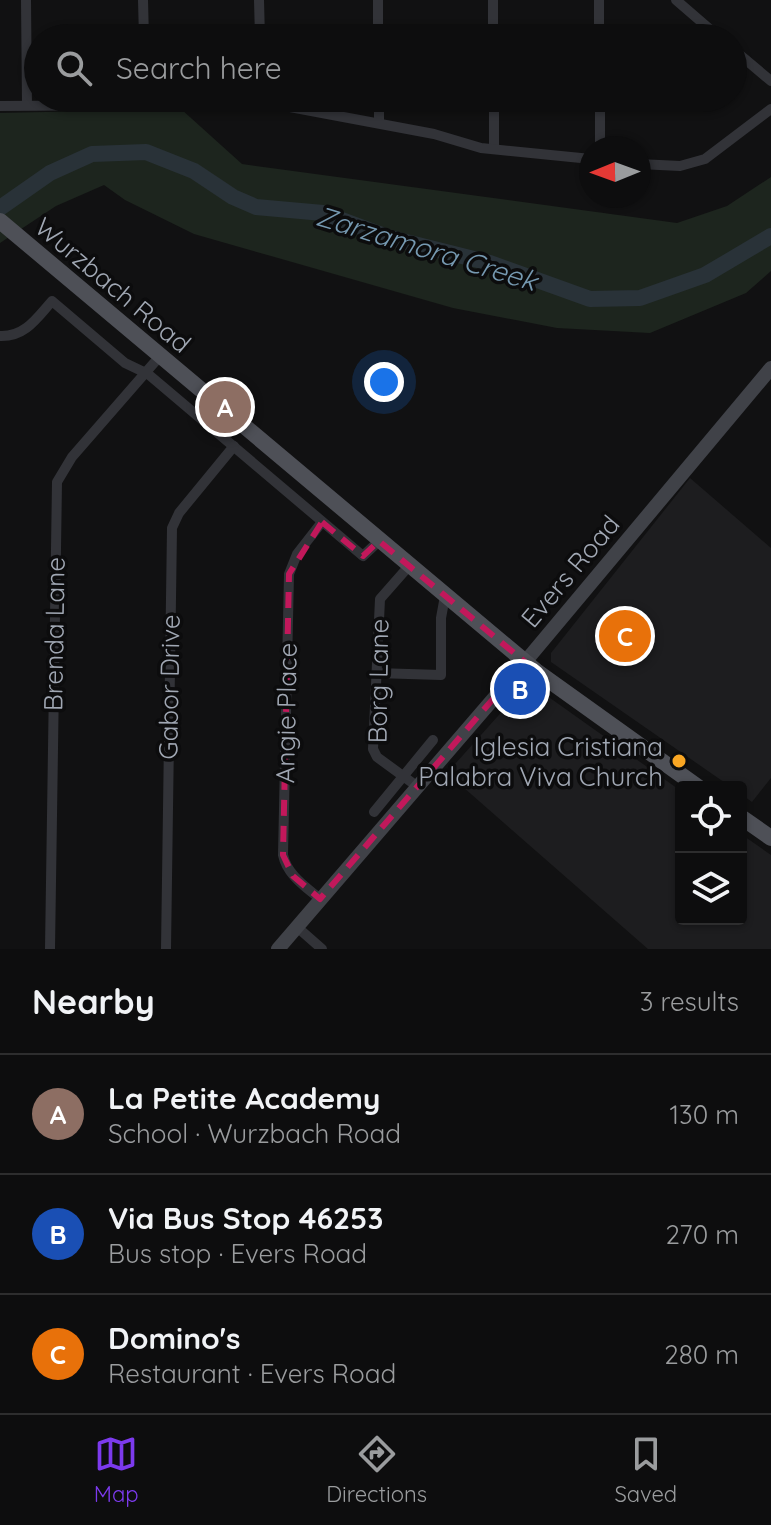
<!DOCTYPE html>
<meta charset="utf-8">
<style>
:root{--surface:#0d0d0e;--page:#1b1b1c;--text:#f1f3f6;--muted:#9a9c9e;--line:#2d2d2e;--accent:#7c3aed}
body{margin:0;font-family:Quicksand,sans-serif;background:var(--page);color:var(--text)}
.controls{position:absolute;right:24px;bottom:24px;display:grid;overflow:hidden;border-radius:8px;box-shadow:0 2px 6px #0004}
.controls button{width:72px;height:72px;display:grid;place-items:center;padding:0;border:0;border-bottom:2px solid var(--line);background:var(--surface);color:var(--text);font:40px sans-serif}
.compass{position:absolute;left:579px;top:136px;width:72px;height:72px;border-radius:50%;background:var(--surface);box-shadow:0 2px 6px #0004;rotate:269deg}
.you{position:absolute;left:384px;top:382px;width:28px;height:28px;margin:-20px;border:6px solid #fff;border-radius:50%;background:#1a73e8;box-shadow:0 0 0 12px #1a73e833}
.badge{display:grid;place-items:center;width:52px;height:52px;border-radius:50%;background:var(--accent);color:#fff;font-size:26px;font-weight:700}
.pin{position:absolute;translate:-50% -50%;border:4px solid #fff;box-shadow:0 2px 8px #0006}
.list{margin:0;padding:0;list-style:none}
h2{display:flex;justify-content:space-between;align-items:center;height:104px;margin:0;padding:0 32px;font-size:34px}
h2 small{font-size:26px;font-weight:400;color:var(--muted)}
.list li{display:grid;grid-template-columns:52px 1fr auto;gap:24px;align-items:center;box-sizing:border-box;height:120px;padding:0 32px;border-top:2px solid var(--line)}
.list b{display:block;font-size:30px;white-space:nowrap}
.list p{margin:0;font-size:26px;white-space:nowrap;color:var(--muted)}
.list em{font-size:26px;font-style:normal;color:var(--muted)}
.icon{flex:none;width:44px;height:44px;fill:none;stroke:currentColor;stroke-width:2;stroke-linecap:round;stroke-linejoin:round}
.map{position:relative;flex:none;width:771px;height:949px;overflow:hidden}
.search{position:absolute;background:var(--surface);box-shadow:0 2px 6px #0004;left:24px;right:24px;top:24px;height:88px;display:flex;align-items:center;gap:20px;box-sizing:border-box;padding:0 28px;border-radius:44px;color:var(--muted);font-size:30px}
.sheet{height:464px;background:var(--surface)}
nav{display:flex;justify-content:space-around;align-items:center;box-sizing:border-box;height:112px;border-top:2px solid var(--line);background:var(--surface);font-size:22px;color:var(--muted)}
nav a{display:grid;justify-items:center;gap:4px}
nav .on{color:var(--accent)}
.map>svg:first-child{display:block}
.built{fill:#1d1d1f}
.green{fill:#1d251e}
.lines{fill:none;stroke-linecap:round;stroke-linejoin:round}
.river{stroke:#293238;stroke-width:16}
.minor{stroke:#323338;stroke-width:10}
.secondary{stroke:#404248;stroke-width:14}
.primary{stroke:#4e5057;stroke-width:16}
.marked{fill:none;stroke:#c2185b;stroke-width:6;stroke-dasharray:16 10;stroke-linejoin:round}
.poi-dot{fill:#f9a623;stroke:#0c0c0d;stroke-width:3}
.labels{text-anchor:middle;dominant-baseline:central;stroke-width:7;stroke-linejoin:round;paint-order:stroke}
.street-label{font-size:26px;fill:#a1a8b4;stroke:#0c0c0d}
.poi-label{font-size:26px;fill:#a1a8b4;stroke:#0c0c0d;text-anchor:end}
.water-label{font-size:28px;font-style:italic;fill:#7699b1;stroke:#0c0c0d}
</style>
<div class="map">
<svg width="771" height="949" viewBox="0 0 771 949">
<rect width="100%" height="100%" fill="#111112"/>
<g class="built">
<polygon points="690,478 771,548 771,778 752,802 741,794 741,787 731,787 551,662 551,653"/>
<polygon points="536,688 681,791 681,919 741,919 741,834 771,855 771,949 648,949 447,773 522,689"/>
</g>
<polygon class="green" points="181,109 242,164 677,223 727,206 771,177 771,271 746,293 650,333 557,328 453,308 194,234 125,200 104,185 56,206 0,243 0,113"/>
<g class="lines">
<polyline class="river" points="0,208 50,173 92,154 146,152 194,171 233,197 256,207 323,213 390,238 490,263 590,299 640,298 705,275 771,236"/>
<g class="minor">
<polyline points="26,0 27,105"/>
<polyline points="143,0 144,38"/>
<polyline points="259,0 260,38"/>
<polyline points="378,0 378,38"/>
<polyline points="493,0 493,38"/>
<polyline points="599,0 599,38"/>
<polyline points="676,0 720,38"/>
<polyline points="733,49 771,81"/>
<polyline points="379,98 379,123"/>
<polyline points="494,98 494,149"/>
<polyline points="600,98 600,148"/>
<polyline points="0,106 274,104 434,134 481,148 591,159"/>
<polyline points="639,164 680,166 705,159 771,109"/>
<path d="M0,336C25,337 37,318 52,301L125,363L148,374L363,556L379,541"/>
<polyline points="409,566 380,599 373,749 377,757 418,787"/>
<polyline points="376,673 441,675 441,618 445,596"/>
<polyline points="374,812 433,740"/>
<path d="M320,899C306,887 287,875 283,855L289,574L297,554L322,522"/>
<polyline points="297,927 322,949"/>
<polyline points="50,949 57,482 72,457 160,356"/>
<polyline points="166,949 172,528 179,513 234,446"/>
</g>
<polyline class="secondary" points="278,949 525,662 771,368"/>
<g class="primary">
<polyline points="0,221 536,671 698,787"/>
<polyline points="741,817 771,838"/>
</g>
</g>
<path class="marked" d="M322,522L363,556L379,541L525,662L320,899L293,876L283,855L289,574Z"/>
<circle class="poi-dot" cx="679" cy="761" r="8"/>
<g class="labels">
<g class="street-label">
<text transform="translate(113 285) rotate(40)">Wurzbach Road</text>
<text transform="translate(570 571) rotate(-50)">Evers Road</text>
<text transform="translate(54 634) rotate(-89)">Brenda Lane</text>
<text transform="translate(378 681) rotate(-89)">Borg Lane</text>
<text transform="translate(169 687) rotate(-89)">Gabor Drive</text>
<text transform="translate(286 713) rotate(-89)">Angie Place</text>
</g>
<g class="poi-label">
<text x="663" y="746">Iglesia Cristiana<tspan x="663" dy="30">Palabra Viva Church</tspan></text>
</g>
<g class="water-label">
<text transform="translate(427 248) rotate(17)">Zarzamora Creek</text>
</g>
</g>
</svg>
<div class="controls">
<button><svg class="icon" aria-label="locate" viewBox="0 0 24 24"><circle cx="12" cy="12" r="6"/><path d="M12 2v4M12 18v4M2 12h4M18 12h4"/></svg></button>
<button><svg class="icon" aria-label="layers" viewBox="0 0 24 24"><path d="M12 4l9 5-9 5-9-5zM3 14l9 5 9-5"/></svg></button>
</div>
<svg class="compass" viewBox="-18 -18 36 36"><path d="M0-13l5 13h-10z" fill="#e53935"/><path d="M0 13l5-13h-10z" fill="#9a9c9e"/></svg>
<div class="you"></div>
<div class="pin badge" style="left:225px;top:407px;background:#8d6e63">A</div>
<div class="pin badge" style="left:520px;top:689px;background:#1a4fb4">B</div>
<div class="pin badge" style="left:625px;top:636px;background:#e8710a">C</div>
<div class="search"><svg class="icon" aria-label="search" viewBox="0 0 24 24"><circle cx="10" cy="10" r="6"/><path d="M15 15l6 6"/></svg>Search here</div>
</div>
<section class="sheet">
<h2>Nearby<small>3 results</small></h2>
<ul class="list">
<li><span class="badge" style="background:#8d6e63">A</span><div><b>La Petite Academy</b><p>School · Wurzbach Road</p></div><em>130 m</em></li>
<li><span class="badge" style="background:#1a4fb4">B</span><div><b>Via Bus Stop 46253</b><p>Bus stop · Evers Road</p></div><em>270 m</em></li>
<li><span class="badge" style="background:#e8710a">C</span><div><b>Domino's</b><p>Restaurant · Evers Road</p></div><em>280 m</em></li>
</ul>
</section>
<nav>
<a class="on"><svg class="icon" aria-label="map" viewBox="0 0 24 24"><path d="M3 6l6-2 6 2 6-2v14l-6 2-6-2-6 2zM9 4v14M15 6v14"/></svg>Map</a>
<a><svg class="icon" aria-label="directions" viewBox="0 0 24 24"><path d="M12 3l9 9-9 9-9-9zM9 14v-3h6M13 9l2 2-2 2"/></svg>Directions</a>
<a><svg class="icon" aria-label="saved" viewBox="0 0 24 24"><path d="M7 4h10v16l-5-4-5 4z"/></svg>Saved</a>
</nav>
